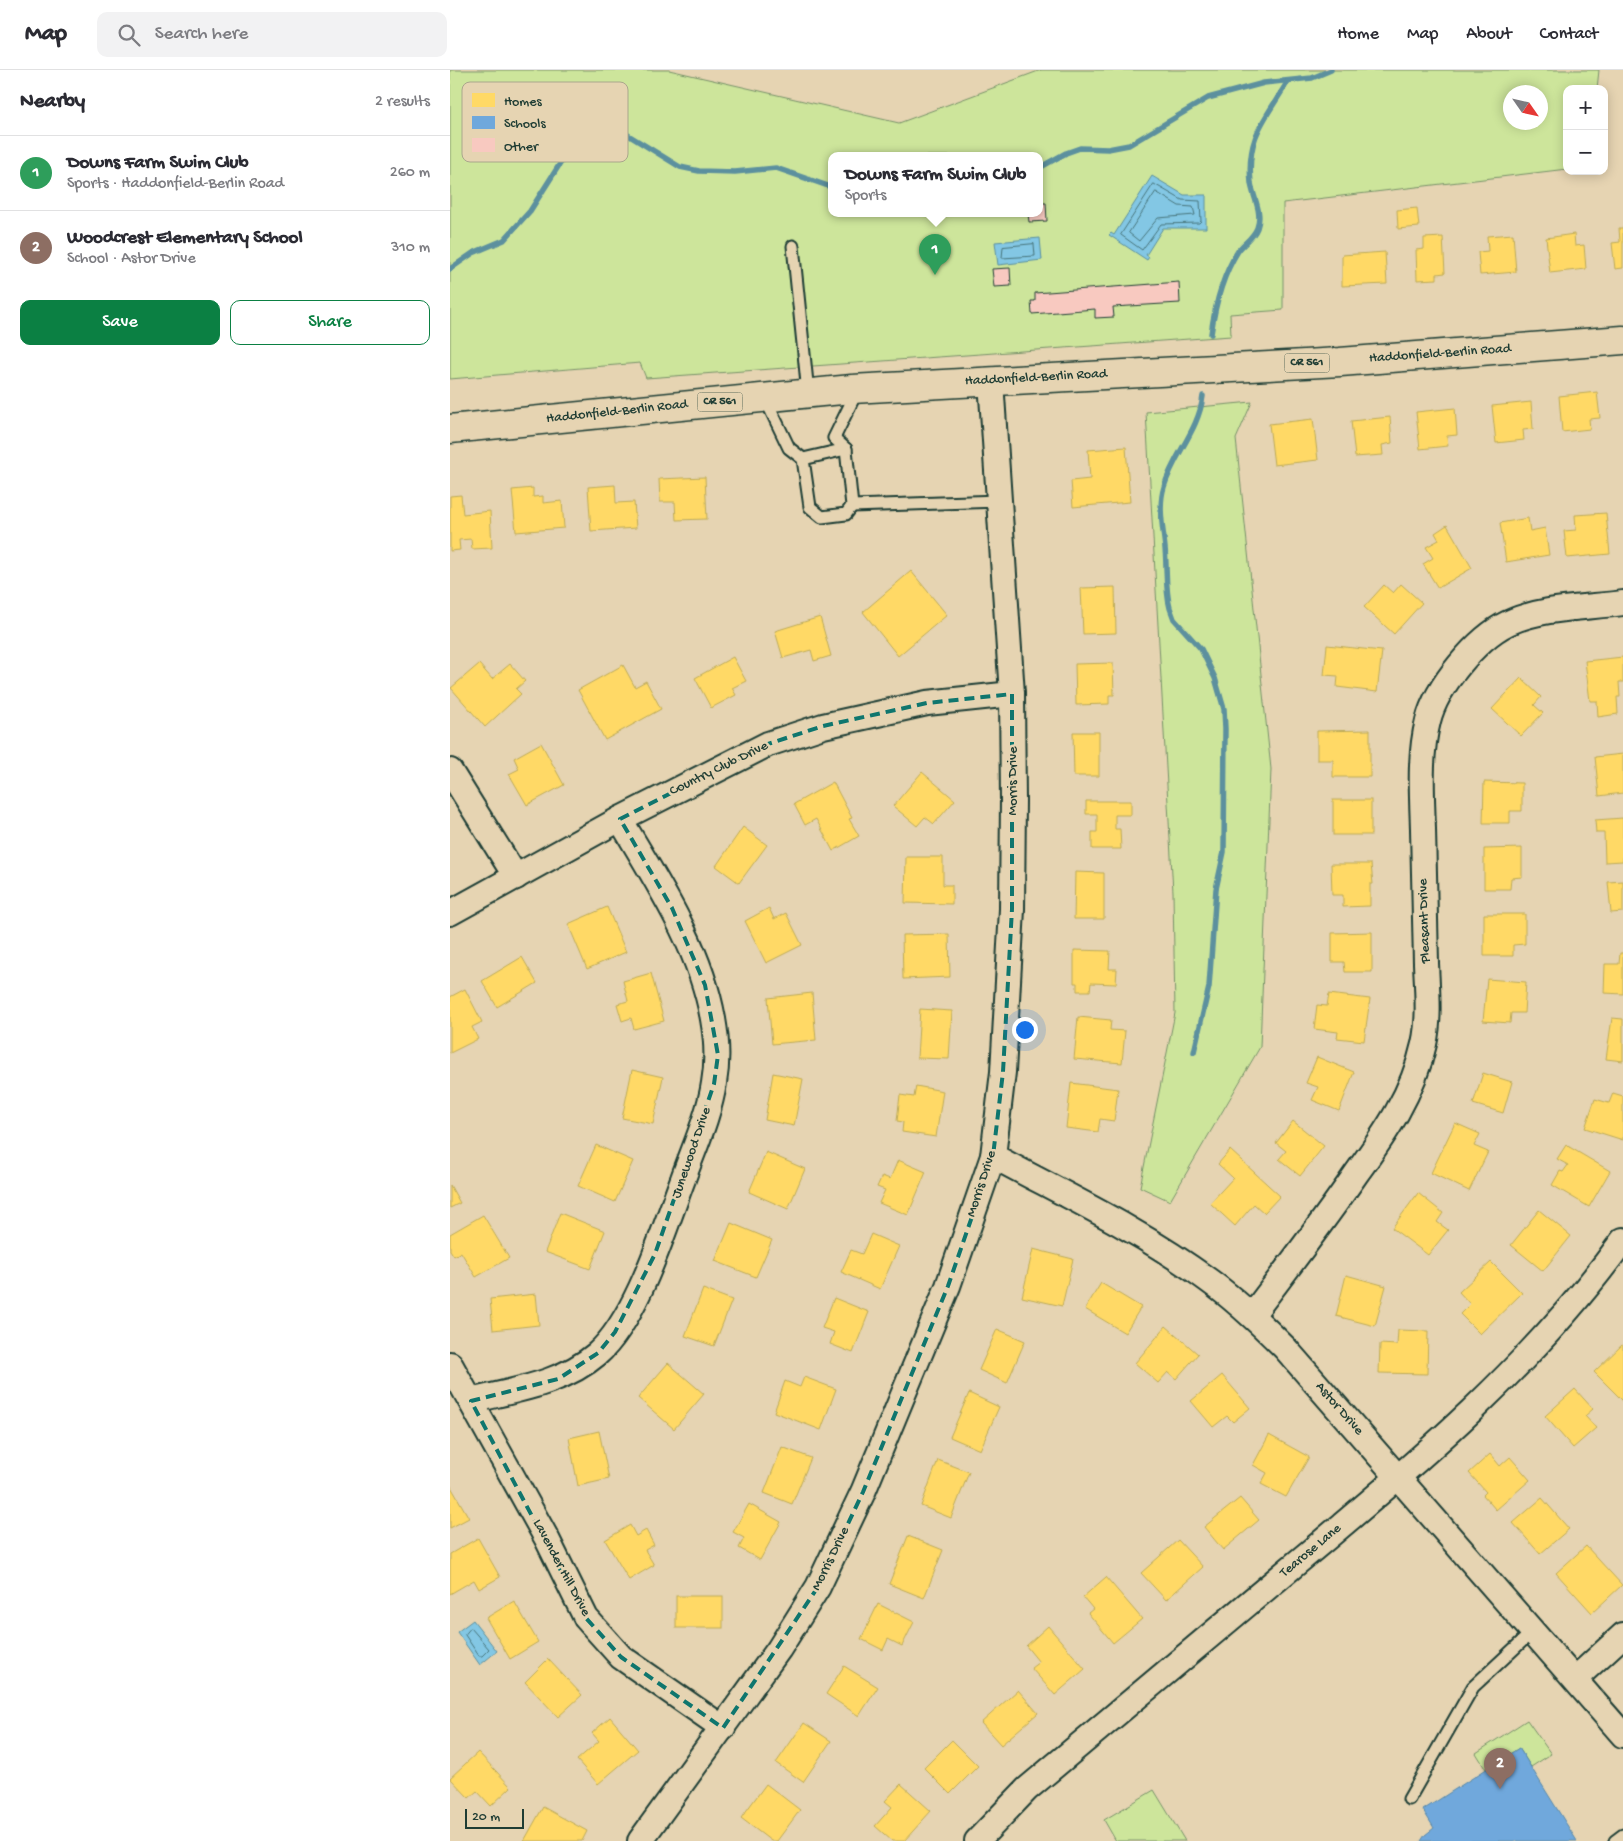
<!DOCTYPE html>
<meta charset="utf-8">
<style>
:root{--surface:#fff;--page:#f2f2f3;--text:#2b2b33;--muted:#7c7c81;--line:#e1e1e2;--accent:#0b8043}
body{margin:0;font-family:"Gochi Hand",sans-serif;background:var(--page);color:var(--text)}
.controls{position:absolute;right:15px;top:15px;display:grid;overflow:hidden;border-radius:10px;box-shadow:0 2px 12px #0003}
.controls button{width:45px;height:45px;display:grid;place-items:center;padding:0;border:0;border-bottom:1px solid var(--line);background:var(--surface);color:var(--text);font:25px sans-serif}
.compass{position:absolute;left:1053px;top:15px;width:45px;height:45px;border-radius:50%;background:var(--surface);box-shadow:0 2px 12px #0003;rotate:124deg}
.scale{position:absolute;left:15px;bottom:12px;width:59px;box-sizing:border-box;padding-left:5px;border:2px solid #1f3d34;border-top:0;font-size:14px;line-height:18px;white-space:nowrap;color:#1f3d34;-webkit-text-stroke:4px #e6d4b2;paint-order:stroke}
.you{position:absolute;left:574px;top:959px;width:18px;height:18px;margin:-12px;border:4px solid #fff;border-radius:50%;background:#1a73e8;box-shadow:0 0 0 8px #1a73e833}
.badge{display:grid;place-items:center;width:32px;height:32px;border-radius:50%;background:var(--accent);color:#fff;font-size:16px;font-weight:700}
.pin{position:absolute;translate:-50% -41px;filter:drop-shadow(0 1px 2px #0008)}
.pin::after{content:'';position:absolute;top:26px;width:18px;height:15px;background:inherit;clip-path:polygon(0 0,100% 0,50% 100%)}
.popup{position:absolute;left:378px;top:82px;width:215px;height:65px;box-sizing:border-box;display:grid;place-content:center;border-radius:10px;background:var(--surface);filter:drop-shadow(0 1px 4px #0005);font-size:16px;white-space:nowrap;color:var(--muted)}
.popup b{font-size:19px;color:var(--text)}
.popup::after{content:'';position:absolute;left:50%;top:100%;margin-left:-10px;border:10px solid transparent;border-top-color:var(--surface)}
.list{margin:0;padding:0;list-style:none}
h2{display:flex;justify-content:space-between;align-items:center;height:65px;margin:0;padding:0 20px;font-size:21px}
h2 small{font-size:16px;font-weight:400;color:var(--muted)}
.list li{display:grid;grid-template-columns:32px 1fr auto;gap:15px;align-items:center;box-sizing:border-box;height:75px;padding:0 20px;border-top:1px solid var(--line)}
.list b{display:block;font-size:19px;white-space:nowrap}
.list p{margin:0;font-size:16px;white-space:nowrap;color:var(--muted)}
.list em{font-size:16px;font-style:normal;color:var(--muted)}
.actions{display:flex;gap:10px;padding:15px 20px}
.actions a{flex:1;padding:11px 0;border:1px solid var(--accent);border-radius:10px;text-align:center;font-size:18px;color:var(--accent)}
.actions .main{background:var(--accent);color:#fff}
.icon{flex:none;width:28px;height:28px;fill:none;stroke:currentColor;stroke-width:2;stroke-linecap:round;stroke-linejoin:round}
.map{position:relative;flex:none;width:1173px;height:1771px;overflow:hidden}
header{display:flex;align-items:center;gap:30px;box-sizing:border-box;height:70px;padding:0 25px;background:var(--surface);border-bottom:1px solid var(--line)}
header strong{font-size:24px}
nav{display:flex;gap:28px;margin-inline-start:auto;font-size:18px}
.search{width:350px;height:45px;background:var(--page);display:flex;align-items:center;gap:12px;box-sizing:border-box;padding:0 18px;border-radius:10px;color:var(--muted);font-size:19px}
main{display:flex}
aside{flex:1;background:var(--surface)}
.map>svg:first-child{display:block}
.green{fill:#cde59b;stroke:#769168;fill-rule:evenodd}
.water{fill:#83c7e4;stroke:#5b909e}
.homes{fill:#ffd966;stroke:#bcaa57}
.schools{fill:#6fa8dc;stroke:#5788aa}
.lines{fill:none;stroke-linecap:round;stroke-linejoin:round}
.shore{stroke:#47747a;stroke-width:1}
.stream{stroke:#5b909e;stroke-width:5.5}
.building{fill:#f8c9c0;stroke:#1f3d34}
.service-casing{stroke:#1f3d34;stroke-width:15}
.minor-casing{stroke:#1f3d34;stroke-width:28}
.primary-casing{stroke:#1f3d34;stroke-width:31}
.service{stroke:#e6d4b2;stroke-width:11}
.minor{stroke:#e6d4b2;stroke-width:24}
.primary{stroke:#e6d4b2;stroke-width:28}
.marked{fill:none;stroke:#0f766e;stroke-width:4;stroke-dasharray:10 6;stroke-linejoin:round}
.labels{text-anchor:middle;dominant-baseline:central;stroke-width:5;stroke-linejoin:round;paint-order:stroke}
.shield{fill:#e6d4b2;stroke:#5b6a5a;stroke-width:1}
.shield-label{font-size:12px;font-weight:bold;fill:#1f3d34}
.street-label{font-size:14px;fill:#1f3d34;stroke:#e6d4b2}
.key{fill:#e6d4b2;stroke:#aaa78c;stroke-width:1}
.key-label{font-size:14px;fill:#1f3d34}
</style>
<header>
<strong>Map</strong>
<div class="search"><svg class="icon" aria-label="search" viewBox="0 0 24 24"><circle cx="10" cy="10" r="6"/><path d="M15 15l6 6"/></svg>Search here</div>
<nav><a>Home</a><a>Map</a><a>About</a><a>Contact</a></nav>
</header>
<main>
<aside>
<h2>Nearby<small>2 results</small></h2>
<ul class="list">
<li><span class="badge" style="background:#2e9e5b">1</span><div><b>Downs Farm Swim Club</b><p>Sports · Haddonfield-Berlin Road</p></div><em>260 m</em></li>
<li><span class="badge" style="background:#8d6e63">2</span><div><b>Woodcrest Elementary School</b><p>School · Astor Drive</p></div><em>310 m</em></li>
</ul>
<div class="actions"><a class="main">Save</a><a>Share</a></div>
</aside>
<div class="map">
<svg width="1173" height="1771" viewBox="0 0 1173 1771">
<rect width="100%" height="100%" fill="#e6d4b2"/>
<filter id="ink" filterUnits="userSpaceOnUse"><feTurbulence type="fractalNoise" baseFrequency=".02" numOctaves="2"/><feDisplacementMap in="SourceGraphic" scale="10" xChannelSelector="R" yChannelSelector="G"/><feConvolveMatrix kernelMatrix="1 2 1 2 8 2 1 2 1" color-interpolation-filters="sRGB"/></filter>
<g filter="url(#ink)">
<g class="green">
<path d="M0,0H219L449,53L591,0H1149L1147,19H1117V99L833,133V240L780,244L781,266L196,308L190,293L0,309ZM1060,22H1090V52H1060ZM381,86H589V144H381Z"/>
<polygon points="802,332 786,369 821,699 810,977 720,1131 690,1117 725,943 723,822 696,342"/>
<polygon points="1077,1650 1101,1684 1081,1697 1069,1678 1036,1699 1026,1683"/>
<polygon points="704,1720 735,1771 666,1771 654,1750"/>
</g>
<g class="water">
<polygon points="702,106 734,125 756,125 756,158 713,158 696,185 699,187 697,190 659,165 661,163 664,165"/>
<polygon points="590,168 592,190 548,195 545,172"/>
<polygon points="23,1550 47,1581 30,1595 7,1562"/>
</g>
<g class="homes">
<polygon points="967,138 969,157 948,159 947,140"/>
<polygon points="1169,158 1173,158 1173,198 1165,199 1162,173 1170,172"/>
<polygon points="1063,164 1066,202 1030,205 1028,182 1038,181 1037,166"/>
<polygon points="1124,164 1125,176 1134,175 1136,199 1100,203 1096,168"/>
<polygon points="993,167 995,203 987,204 987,209 967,210 966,180 974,179 974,168"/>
<polygon points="935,182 937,214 892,216 892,185"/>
<polygon points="1147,322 1150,348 1139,349 1140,359 1112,362 1109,326"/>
<polygon points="1081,332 1083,359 1073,360 1074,370 1046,373 1042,336"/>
<polygon points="1005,338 1007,365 997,366 998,376 970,379 966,342"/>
<polygon points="940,347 942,373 932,375 933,385 905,387 901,351"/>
<polygon points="863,349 868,390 824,395 819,354"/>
<polygon points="676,377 680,432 623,437 621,411 640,409 638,380"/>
<polygon points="255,407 257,449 226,450 225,432 210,432 209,409"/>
<polygon points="165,415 166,433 184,432 186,458 141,461 138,417"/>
<polygon points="83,418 83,427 93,426 93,433 112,431 114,458 66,462 62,420"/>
<polygon points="11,425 13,444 40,441 42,478 22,479 21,469 9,470 10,480 0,481 0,426"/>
<polygon points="1156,443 1160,484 1117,488 1114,461 1126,460 1125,445"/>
<polygon points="1078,448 1080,461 1095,458 1099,485 1056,492 1050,453"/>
<polygon points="997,455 1022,498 988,518 973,494 983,488 976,477 989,470 985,463"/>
<polygon points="461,501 497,545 448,586 413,542"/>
<polygon points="951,514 972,533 944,564 914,537 934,515 943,523"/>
<polygon points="665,517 666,563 633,564 631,518"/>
<polygon points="370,547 381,586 364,591 361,580 333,588 325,561"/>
<polygon points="877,575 932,581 927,622 887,617 888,606 874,605"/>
<polygon points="283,587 296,611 282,618 286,625 261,638 245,608"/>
<polygon points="1173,587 1173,612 1169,612 1170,627 1167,627 1168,644 1148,647 1147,631 1140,631 1135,591"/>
<polygon points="663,593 664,625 659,625 659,634 626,635 625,594"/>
<polygon points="29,594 42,609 60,594 75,611 66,619 71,624 35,657 1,618"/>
<polygon points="173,595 185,617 196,611 211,639 155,670 128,620"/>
<polygon points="1071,608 1091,627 1084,635 1093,643 1071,666 1042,639"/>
<polygon points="920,660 920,707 883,707 883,690 867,690 867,661"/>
<polygon points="623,662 649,662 649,706 624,706"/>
<polygon points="91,673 114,715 77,735 59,704 69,699 64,688"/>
<polygon points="1173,684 1173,723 1149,726 1145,687"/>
<polygon points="472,702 505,730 484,754 475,747 467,756 443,736"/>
<polygon points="383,712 402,748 399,749 409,766 383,781 366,749 355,755 344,734"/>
<polygon points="1034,712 1072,713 1072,741 1060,741 1060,753 1033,753"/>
<rect x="883" y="730" width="38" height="35"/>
<polygon points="636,731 681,731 681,745 665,745 665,759 670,759 671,779 642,779 642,762 647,762 647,744 636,744"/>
<polygon points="1173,748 1173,791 1155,792 1154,763 1146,763 1145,750"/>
<polygon points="293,757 317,775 289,813 266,796"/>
<polygon points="1072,778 1072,807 1061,808 1060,819 1034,819 1034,779"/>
<polygon points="456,787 493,787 493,815 502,815 502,834 455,833"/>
<polygon points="881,794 921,794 923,814 920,814 920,836 893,837 893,825 882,825"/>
<polygon points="625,802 654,803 654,849 624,849"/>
<polygon points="1173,811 1173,842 1161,843 1158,812"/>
<polygon points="157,837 176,882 137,899 118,854"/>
<polygon points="319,838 324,849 336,843 352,875 316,893 295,851"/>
<polygon points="1034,844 1075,844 1075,874 1063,875 1063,886 1034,886"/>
<polygon points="922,862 922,902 895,902 894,892 882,892 882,863"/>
<polygon points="499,864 500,907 453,909 452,865"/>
<polygon points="624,880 660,881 659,899 667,899 666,914 641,913 640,921 627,921 627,913 624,913"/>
<polygon points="1170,883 1173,883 1173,924 1154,923 1155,894 1169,894"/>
<polygon points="72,887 87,913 47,937 32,911"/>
<polygon points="201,903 214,951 184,959 181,948 172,951 167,934 178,931 173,911"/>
<polygon points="1037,909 1076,912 1074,943 1061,943 1060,953 1033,951"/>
<polygon points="15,919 32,952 22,957 28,969 0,983 0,927"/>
<polygon points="362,923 366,970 322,974 318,928"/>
<polygon points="879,924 920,929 914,971 887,968 888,962 864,959 867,935 877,936"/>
<polygon points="470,939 502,941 499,989 467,988"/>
<polygon points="628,947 661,950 660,960 675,961 672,993 624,989"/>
<polygon points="1162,948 1173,949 1173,991 1156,989"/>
<polygon points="867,987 904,1002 889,1041 862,1030 868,1017 856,1013"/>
<polygon points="182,1000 213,1007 203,1054 172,1048"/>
<polygon points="323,1003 353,1009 344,1056 315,1050"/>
<polygon points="1033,1003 1062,1012 1053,1043 1023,1034"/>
<polygon points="621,1013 668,1019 664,1051 650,1049 648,1062 616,1058"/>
<polygon points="466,1016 493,1021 486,1067 452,1062 453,1052 447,1051 450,1025 464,1027"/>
<polygon points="1163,1023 1173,1026 1173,1070 1135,1058 1145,1029 1159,1033"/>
<polygon points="843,1051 874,1076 850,1106 829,1089 836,1081 826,1073"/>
<polygon points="1005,1053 1030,1064 1024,1076 1038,1082 1019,1121 981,1103"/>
<polygon points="146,1075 183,1091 165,1132 128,1116"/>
<polygon points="1116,1075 1160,1101 1139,1137 1102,1115 1110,1101 1113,1102 1118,1095 1107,1089"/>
<polygon points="780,1080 830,1126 814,1143 804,1134 785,1156 760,1133 783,1108 768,1094"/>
<polygon points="316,1082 355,1099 338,1139 299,1122"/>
<polygon points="448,1090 476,1102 458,1145 429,1133 435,1120 427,1117 432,1106 440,1109"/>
<polygon points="0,1115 10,1133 0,1138"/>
<polygon points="968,1123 993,1143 987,1152 998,1160 978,1185 942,1158"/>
<polygon points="1089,1140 1121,1166 1093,1201 1061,1175"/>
<polygon points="110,1143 155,1161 140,1199 95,1182"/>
<polygon points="33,1145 59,1188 26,1207 11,1182 4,1186 0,1180 0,1164"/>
<polygon points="281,1153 322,1170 306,1207 265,1191"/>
<polygon points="421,1164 449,1176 430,1219 391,1202 401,1180 412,1184"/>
<polygon points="583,1179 623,1189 612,1236 572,1227"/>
<polygon points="1041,1192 1072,1223 1030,1264 1010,1244 1020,1234 1009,1222"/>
<polygon points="896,1205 936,1216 925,1256 886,1246"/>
<polygon points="651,1213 691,1237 675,1263 635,1239"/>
<polygon points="253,1219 282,1230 264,1276 235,1266"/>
<polygon points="86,1224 89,1255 43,1260 40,1229"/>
<polygon points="384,1228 419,1242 403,1283 380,1274 384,1262 372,1258"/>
<polygon points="716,1256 748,1284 726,1309 718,1302 708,1313 685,1293"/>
<polygon points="547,1259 575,1271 557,1313 529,1300"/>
<polygon points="948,1260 978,1261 977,1304 929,1303 930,1274 947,1275"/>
<polygon points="1173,1274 1173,1331 1144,1302"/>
<polygon points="218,1293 254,1324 224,1359 188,1328"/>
<polygon points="772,1305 800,1338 783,1352 777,1346 763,1357 741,1331"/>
<polygon points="354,1307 386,1319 371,1360 324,1342 335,1311 350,1317"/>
<polygon points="1125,1319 1143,1339 1135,1346 1146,1358 1123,1378 1095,1346"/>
<polygon points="519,1323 549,1337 530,1380 500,1367"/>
<polygon points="149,1361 159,1409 128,1416 119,1368"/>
<polygon points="819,1365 859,1387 836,1427 811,1414 817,1403 803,1395"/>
<polygon points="332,1377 361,1388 342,1434 314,1423"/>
<polygon points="1040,1384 1050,1396 1060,1387 1080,1410 1046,1440 1033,1425 1036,1422 1019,1403"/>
<polygon points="488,1390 519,1402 501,1448 471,1436"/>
<polygon points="0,1415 19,1448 0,1458"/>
<polygon points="790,1428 809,1450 773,1480 754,1457"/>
<polygon points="1092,1428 1119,1459 1090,1484 1063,1453"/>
<polygon points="299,1434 331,1452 310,1490 289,1478 294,1468 283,1462"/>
<polygon points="180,1455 186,1466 196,1460 204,1475 195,1480 204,1495 179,1510 155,1470"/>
<polygon points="458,1466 493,1480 474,1528 439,1514"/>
<polygon points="28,1468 50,1507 29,1519 24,1510 0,1524 0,1484"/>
<polygon points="728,1470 753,1497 716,1530 691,1503"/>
<polygon points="1136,1476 1172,1515 1142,1543 1106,1503"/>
<polygon points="656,1507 692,1549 663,1573 638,1543 643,1539 633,1527"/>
<rect x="226" y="1526" width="47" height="32"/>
<polygon points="64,1531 88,1572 60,1589 36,1548"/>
<polygon points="428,1534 464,1552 452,1576 438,1569 433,1580 411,1569"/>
<polygon points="598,1556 635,1599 605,1625 581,1598 589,1592 576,1576"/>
<polygon points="98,1589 132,1625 108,1647 75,1612"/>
<polygon points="394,1596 428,1617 409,1646 376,1624"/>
<polygon points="568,1620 588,1643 551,1675 531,1653"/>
<polygon points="160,1647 188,1680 148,1714 127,1690 149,1671 142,1663"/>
<polygon points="354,1653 381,1671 353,1712 326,1693"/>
<polygon points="502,1670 528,1696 500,1724 474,1698"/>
<polygon points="28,1682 61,1717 41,1736 27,1721 19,1728 0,1708"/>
<polygon points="316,1714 350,1740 327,1771 321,1771 291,1748"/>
<polygon points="451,1714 481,1741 454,1771 442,1771 425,1756 442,1737 435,1731"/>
<polygon points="93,1737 137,1761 132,1771 74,1771"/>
</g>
<polygon class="schools" points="1069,1678 1127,1771 971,1771 975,1765 984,1758 973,1740"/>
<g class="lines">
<g class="shore">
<polygon points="704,114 732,130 750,131 751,151 749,153 711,154 692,180 671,165"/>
<polygon points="706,122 729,136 743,137 745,145 708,148 689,171 679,163"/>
<polygon points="584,174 585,186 552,188 553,177"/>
<polygon points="21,1558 39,1579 32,1586 29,1586 15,1565"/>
</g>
<g class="stream">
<polyline points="589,98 616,83 630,78 658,79 679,75 758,28 814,13 862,8 881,0"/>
<polyline points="0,199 23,183 54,170 80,141 132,59 146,49 170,60 230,97 249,101 285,102 326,98 381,117"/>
<path d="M761,264C765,235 772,206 788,181C794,173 803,168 807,158C813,142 803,127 801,113C796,65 816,49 838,11"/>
<path d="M744,982L759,917L766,819L774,782L775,659L774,639L765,608L751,579L724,549L720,538C715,519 717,498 715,478C713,458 708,436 714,417C724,384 749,360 753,326"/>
</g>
</g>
<g class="building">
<polygon points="589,133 596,133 597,151 579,152 578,144 589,144"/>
<polygon points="560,198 561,216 544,217 542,199"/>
<polygon points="729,212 730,233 663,237 664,247 645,248 645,239 582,244 581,231 585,231 585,223"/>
</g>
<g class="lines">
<defs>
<g id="service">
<polyline points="343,176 358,323"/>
<polyline points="315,328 339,378 353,389 360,437 372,447 396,444 402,436 396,379 384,368 408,319"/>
<polyline points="353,389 396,379"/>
<polyline points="402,436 549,431"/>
<polyline points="959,1729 1023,1617 1083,1561"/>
<polyline points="1165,1771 1173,1765"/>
</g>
<g id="minor">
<polyline points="0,701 66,807"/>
<polyline points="0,843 170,749 318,674 373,656 477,633 562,624"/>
<path d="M543,1086C615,1125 692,1161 758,1210C786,1230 811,1254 835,1278L1173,1665"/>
<path d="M802,1245C837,1199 873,1152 906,1104C935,1064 963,1024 974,974C980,948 977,920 976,893C975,848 974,804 973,759C972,724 969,686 978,651C986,617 1027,568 1058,553C1092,537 1136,538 1173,533"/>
<polyline points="0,1294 97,1469 136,1548 171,1587 273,1658"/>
<path d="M21,1331C64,1320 112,1314 147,1284C187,1249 214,1159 233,1109C244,1078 259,1046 264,1013C268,991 267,971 263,949C250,876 207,812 170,749"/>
<polyline points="1125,1609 1173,1565"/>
<polyline points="190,1771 329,1579 368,1517 413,1422 498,1216 543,1086 553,1002 562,839 563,730 562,624 541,311"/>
<path d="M527,1771L577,1719C668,1643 759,1567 849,1491C966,1394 1084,1294 1173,1170"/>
</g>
<polyline id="primary" points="0,359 402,319 890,292 1173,270"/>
</defs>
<use href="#service" class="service-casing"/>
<use href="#minor" class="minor-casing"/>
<use href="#primary" class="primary-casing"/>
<use href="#service" class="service"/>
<use href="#minor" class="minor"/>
<use href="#primary" class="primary"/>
</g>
</g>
<path class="marked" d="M562,624V839L553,1002L543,1086L498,1216L413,1422L368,1517L273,1658L171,1587L136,1548L21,1331L108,1309L148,1283L165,1262L205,1184L264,1014L268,985L255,915L222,838L170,749L318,674L373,656L477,633Z"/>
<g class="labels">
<g class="shield">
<rect x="834.5" y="283.5" width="45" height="19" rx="4"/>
<rect x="247.5" y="322.5" width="45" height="19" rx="4"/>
</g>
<g class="shield-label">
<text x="857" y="293">CR 561</text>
<text x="270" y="332">CR 561</text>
</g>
<g class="street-label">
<text transform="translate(990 284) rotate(-4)">Haddonfield-Berlin Road</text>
<text transform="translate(586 308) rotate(-3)">Haddonfield-Berlin Road</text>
<text transform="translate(167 342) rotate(-6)">Haddonfield-Berlin Road</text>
<text transform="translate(269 699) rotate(-26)">Country Club Drive</text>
<text transform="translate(563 711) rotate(-90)">Morris Drive</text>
<text transform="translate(975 851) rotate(-92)">Pleasant Drive</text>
<text transform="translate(242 1083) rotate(-71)">Junewood Drive</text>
<text transform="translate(532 1114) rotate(-72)">Morris Drive</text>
<text transform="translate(889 1339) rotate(49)">Astor Drive</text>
<text transform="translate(861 1481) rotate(-40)">Tearose Lane</text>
<text transform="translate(381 1489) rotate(-64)">Morris Drive</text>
<text transform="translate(111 1498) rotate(62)">Lavender Hill Drive</text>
</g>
</g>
<rect x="12" y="12" width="166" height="80" rx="8" class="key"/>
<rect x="22" y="23" width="23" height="14" fill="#ffd966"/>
<rect x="22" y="46" width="23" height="13" fill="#6fa8dc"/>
<rect x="22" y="68" width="23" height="14" fill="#f8c9c0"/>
<g class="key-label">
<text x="54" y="35">Homes</text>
<text x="54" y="57">Schools</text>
<text x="54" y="80">Other</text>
</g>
</svg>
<div class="controls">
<button>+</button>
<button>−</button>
</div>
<svg class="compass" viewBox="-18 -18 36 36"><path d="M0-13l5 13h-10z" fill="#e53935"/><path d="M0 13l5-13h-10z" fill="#7c7c81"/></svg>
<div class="scale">20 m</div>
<div class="you"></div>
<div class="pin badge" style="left:485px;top:205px;background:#2e9e5b">1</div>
<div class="popup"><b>Downs Farm Swim Club</b>Sports</div>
<div class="pin badge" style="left:1050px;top:1719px;background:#8d6e63">2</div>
</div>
</main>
